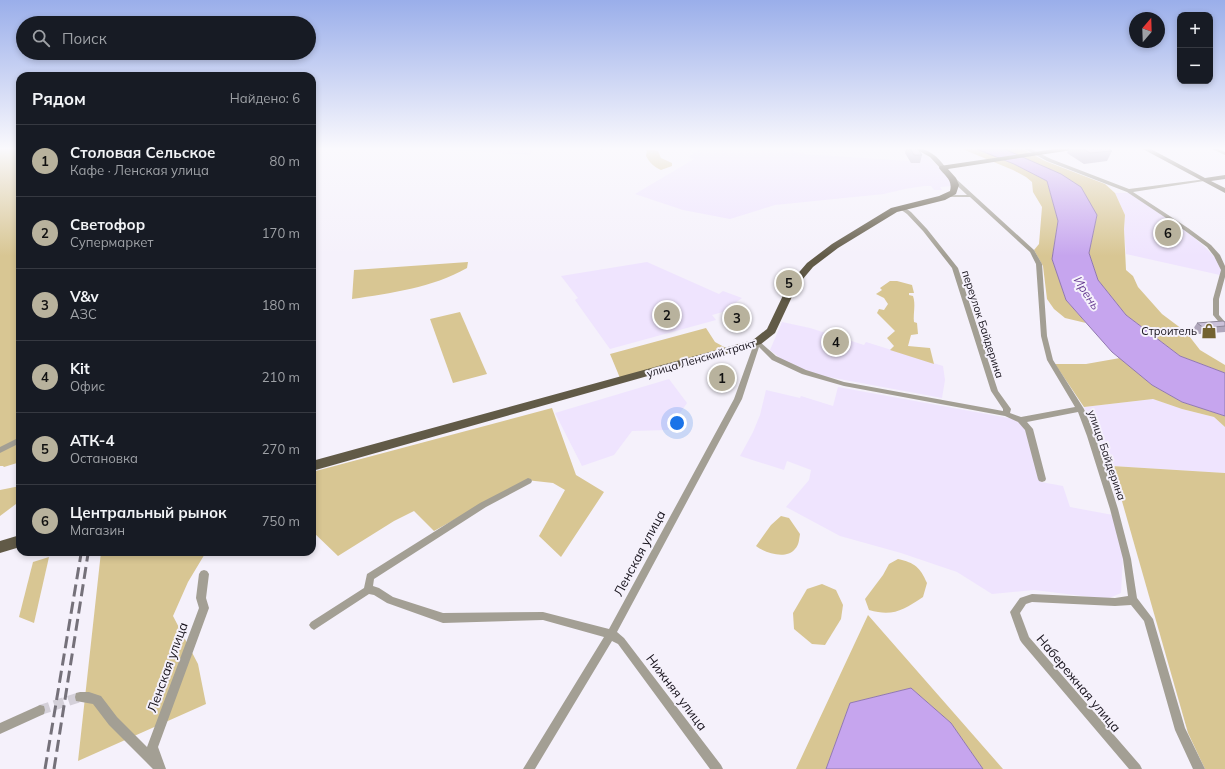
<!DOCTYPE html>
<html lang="ru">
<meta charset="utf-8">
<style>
:root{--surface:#171b24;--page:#242831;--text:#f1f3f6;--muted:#9ea1a6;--line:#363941;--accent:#b8b29d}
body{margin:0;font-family:Mulish,sans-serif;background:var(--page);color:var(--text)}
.controls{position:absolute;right:12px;top:12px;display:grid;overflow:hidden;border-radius:8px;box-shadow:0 2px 6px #0003}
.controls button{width:36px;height:36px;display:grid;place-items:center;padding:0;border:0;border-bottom:1px solid var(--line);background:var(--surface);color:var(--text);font:20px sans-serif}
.compass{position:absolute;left:1129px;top:12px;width:36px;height:36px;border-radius:50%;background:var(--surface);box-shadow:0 2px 6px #0003;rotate:19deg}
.you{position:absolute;left:677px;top:423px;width:14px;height:14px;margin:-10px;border:3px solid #fff;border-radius:50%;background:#1a73e8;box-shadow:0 0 0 6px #1a73e833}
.badge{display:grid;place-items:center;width:26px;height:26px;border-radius:50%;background:var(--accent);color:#111;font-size:13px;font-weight:700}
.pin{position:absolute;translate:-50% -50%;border:2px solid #fff;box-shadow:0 1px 4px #0006}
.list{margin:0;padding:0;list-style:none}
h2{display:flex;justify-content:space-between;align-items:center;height:52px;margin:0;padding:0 16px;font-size:17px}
h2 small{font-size:13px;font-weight:400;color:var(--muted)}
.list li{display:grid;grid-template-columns:26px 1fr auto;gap:12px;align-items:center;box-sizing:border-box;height:72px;padding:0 16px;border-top:1px solid var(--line)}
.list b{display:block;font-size:15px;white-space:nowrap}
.list p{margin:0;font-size:13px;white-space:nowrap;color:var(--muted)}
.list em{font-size:13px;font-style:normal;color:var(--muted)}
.icon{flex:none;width:22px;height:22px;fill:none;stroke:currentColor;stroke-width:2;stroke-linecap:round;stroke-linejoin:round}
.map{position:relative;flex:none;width:1225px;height:769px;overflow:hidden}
.search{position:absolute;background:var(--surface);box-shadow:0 2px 6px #0003;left:16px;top:16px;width:300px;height:44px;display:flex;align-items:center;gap:10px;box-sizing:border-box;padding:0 14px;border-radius:22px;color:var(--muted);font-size:15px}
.panel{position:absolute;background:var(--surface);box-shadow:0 2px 6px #0003;left:16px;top:72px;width:300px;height:484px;border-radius:12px}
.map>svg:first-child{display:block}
.built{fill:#efe4fe}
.green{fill:#d8c693}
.water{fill:#c6a5ee;stroke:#9179af}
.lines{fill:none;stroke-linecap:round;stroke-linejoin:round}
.street-tunnel{stroke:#d4d0d9;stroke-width:10;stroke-dasharray:10 5;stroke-linecap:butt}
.street{fill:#a39f94;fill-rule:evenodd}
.secondary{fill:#7c7667;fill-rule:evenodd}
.primary{fill:#615a47;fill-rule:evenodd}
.rail-far1{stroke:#75717a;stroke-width:2.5;stroke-dasharray:9 4.5;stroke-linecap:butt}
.rail{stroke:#75717a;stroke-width:3;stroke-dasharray:12 5.5;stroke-linecap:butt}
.wall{fill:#afa6bb}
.shaded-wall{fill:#8e8799}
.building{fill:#cbc1da;stroke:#8e8799}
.labels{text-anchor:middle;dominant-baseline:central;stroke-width:4;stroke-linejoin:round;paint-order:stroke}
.street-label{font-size:11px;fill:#16121b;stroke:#f5f1fb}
.poi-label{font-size:11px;fill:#16121b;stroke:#f5f1fb;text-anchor:end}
.water-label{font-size:12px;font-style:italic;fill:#673c92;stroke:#f5f1fb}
.near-street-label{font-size:13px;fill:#16121b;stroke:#f5f1fb}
</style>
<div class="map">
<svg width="1225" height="769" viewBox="0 0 1225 769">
<rect width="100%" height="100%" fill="#f5f1fb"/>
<g class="built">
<polygon points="452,148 535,148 530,155 451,150"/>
<polygon points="702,148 790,151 804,154 909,161 907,153 925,154 935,163 950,180 953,186 940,187 942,190 934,190 931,186 924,186 905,189 884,194 775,205 730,219 683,210 635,194 694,159 688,157"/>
<polygon points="1115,193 1130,193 1184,229 1206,248 1217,260 1221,270 1220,275 1126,254 1124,229 1125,215"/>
<polygon points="647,262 719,294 723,291 742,298 723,312 712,315 716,320 610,349 575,300 578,298 561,276"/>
<polygon points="782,322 810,328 864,345 866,342 943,366 945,380 942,398 823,376 810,372 784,361 770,350"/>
<polygon points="669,379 687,403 668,430 632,431 614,455 582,466 555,413"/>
<polygon points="838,387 1019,420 1027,429 1041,482 1063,486 1070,507 1113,515 1123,556 1121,593 1107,599 1034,590 992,594 957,572 901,553 840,536 786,507 809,480 811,470 787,461 784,470 740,456 753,432 760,415 766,390 800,398 801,396 833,406"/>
<polygon points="1153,399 1182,409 1214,417 1225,427 1225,473 1112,466 1084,407"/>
</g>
<g class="green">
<polygon points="0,148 20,148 20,460 17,463 4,467 3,466 0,466"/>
<path d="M960,148C991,148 1020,167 1047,181L1058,221L1052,259L1066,300L1086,323L1065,318L1054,309L1047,299L1043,266L1034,250L1039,244L1042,207L1033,192L1032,182L1026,177L1013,170Z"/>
<polygon points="1002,148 1021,148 1045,161 1105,184 1115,193 1125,215 1124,229 1126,270 1133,276 1138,287 1162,314 1186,332 1200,350 1225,365 1225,373 1180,356 1126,315 1098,280 1089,253 1097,215"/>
<path d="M647,150H655L658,151L661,158L672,163V166L661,170C654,167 650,163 646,156Z"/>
<path d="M468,262L467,268C432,288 391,293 352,299L354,270Z"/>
<path d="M890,281H897L912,285L914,293H909V295L913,296C916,305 913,313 914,322L917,323L918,334L911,335L908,346L930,348L934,364L890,350L894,346L887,338L895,331L877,313L879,309L884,310L888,304L884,298L876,294L882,290L880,288Z"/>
<polygon points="460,312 487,374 453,383 430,319"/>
<polygon points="706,328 715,342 726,348 620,378 610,354"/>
<polygon points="1120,358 1152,385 1182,402 1225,416 1225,427 1214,417 1182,409 1153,399 1084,407 1055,364 1086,364"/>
<polygon points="552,408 576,475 604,492 561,557 539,536 565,490 553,483 526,480 434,531 414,511 394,521 338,556 312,531 312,472"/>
<polygon points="1112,466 1225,473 1225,769 1205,769 1188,733"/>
<polygon points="20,486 20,501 0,516 0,490"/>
<path d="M781,516L789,518L800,534C799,540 799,545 795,549C786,560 765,553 756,546L771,525Z"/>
<polygon points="101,552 206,552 188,582 173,616 198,664 206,704 78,761"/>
<polygon points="49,557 34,623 19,617 33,562"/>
<path d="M898,559C915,563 920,567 927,583L923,597C903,610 893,617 869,610L865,599L883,575L889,564Z"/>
<polygon points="822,584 836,590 843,605 841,619 825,645 812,644 794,629 793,613 807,589"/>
<polygon points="868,615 1003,769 983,769 951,723 911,688 850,703 826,769 796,769"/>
</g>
<g class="water">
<polygon points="974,148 1002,148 1061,174 1081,187 1097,215 1089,253 1098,280 1126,315 1180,356 1225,373 1225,416 1182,402 1152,385 1112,352 1066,300 1052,259 1058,221 1047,181 1014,164"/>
<polygon points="911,688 951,723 983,769 826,769 850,703"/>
</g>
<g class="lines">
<polyline class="street-tunnel" points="40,710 80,697"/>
<g class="street">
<polygon points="600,148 605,148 602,150"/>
<polygon points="1023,148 1029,148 1051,159 1129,189 1206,179 1206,180 1204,181 1133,192 1188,228 1211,245 1220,255 1225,266 1225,277 1219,299 1219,315 1225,322 1225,328 1223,327 1213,315 1213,299 1221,270 1214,256 1207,247 1184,230 1127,192 1047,161"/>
<polygon points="1210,148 1216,148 1225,152 1225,155"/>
<polygon points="950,177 954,177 1034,250 1042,264 1047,336 1053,360 1084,409 1095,436 1118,509 1131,559 1137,598 1153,619 1185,728 1205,769 1193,769 1175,730 1144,621 1131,605 1115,606 1032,602 1026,604 1020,613 1029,637 1140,765 1142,769 1129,769 1022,643 1020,640 1010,612 1020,598 1032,594 1115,598 1128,596 1123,559 1110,509 1087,436 1078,412 1027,422 1033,429 1046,479 1045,481 1042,482 1039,481 1038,479 1025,430 1018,422 1005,416 844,386 802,374 772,360 759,347 742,399 617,632 624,638 721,765 723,769 710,769 618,644 612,641 535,769 523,769 604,637 543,620 443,623 387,603 374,595 369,594 317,628 314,630 311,628 309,625 311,622 364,588 367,574 480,503 528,478 531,479 532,481 531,483 486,507 374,579 373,586 379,588 393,597 443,613 543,612 609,629 734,399 755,341 759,341 776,356 806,370 844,382 1003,411 1003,409 991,391 952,268 923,231 907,214 900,209 900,207 904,207 911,212 927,229 958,268 998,391 1011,409 1010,413 1021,417 1075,407 1047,360 1041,336 1036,264 1030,252 970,197 944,197 944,195 967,195 950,179"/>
<polygon points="20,437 20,443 0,453 0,447"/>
<polygon points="204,570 207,571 209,574 206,598 209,608 158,747 166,769 153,769 109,725 93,704 76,701 75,697 76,693 80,692 89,692 101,696 117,717 147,747 199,608 196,598 199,574 201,571"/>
<polygon points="40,705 44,706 45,710 44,714 0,734 0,723"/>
</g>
<g class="secondary">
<path d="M914,148C929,148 938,157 946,168L941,169L930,157Z"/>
<polygon points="1141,148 1149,148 1205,178 1225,175 1225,179 1211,181 1225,188 1225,193"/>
</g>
<g class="primary">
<path d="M1062,148H1085L948,169L956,178L959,185L956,194L945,200L897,212L838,248L813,267L797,286L775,333L761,344L312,471V461L753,340L767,329L788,285L807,263L832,244L891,208L939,196L950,191C953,180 945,176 939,168L940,166Z"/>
<polygon points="20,535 20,547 0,553 0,541"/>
</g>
<g class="rail-far1">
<polyline points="80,555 81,552"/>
<polyline points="87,555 88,552"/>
</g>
<g class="rail">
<polyline points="45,769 81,554"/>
<polyline points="54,769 88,554"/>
</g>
</g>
<g class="wall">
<polygon points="906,148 917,148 922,155 920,163 911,163 905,153"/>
<polygon points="1070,148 1108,148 1112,151 1107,161 1084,164 1067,153"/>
<polygon points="732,314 743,319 736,321 732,317"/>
<polygon points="1225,322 1225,332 1199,334 1193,329 1197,323"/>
</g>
<polygon class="shaded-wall" points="743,316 743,319 736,321 737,318"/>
<g class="building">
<polygon points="910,148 917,148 922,155 914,155"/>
<polygon points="1082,148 1108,148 1112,151 1090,153"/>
<polygon points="739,312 743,316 737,318 732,314"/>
<polygon points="1223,321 1225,322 1225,326 1204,328 1197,323"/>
</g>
<linearGradient id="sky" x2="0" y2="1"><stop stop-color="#9aaeea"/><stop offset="0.58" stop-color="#faf9fd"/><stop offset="1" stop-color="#faf9fd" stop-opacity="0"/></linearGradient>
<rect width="1225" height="256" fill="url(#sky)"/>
<defs>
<symbol id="shop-bare" viewBox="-9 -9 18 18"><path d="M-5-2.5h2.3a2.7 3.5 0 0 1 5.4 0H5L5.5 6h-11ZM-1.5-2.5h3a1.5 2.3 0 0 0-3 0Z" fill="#736230" stroke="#f5f1fb" stroke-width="2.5" paint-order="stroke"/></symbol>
</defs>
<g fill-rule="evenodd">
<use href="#shop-bare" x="1198" y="320" width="22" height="22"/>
</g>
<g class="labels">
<g class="street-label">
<text transform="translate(983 324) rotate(72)">переулок Байдерина</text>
<text transform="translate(701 358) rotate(-16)">улица Ленский тракт</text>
<text transform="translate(1107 455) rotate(71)">улица Байдерина</text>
</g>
<g class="poi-label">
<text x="1197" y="331">Строитель</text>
</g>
<g class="water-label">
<text transform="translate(1087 293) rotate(57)">Ирень</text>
</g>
<g class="near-street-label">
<text transform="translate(639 553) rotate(-62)">Ленская улица</text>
<text transform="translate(167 667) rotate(-70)">Ленская улица</text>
<text transform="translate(1079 683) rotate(50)">Набережная улица</text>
<text transform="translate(677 692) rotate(53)">Нижняя улица</text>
</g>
</g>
</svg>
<div class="controls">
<button>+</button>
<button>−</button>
</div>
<svg class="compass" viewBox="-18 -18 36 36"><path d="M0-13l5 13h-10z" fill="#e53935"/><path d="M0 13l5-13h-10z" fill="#9ea1a6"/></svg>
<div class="you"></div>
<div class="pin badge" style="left:722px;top:378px">1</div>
<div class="pin badge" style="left:667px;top:315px">2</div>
<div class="pin badge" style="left:737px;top:318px">3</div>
<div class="pin badge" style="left:836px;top:342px">4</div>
<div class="pin badge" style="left:789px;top:283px">5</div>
<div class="pin badge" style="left:1168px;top:233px">6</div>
<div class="search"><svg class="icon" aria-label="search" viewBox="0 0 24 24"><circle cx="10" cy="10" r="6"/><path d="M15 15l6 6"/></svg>Поиск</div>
<section class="panel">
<h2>Рядом<small>Найдено: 6</small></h2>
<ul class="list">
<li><span class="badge">1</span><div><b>Столовая Сельское</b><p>Кафе · Ленская улица</p></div><em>80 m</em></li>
<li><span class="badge">2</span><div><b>Светофор</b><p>Супермаркет</p></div><em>170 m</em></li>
<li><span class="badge">3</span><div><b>V&amp;v</b><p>АЗС</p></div><em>180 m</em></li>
<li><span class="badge">4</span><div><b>Kit</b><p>Офис</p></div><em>210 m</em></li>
<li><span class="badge">5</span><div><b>АТК-4</b><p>Остановка</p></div><em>270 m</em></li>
<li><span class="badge">6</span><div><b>Центральный рынок</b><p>Магазин</p></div><em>750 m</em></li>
</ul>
</section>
</div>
